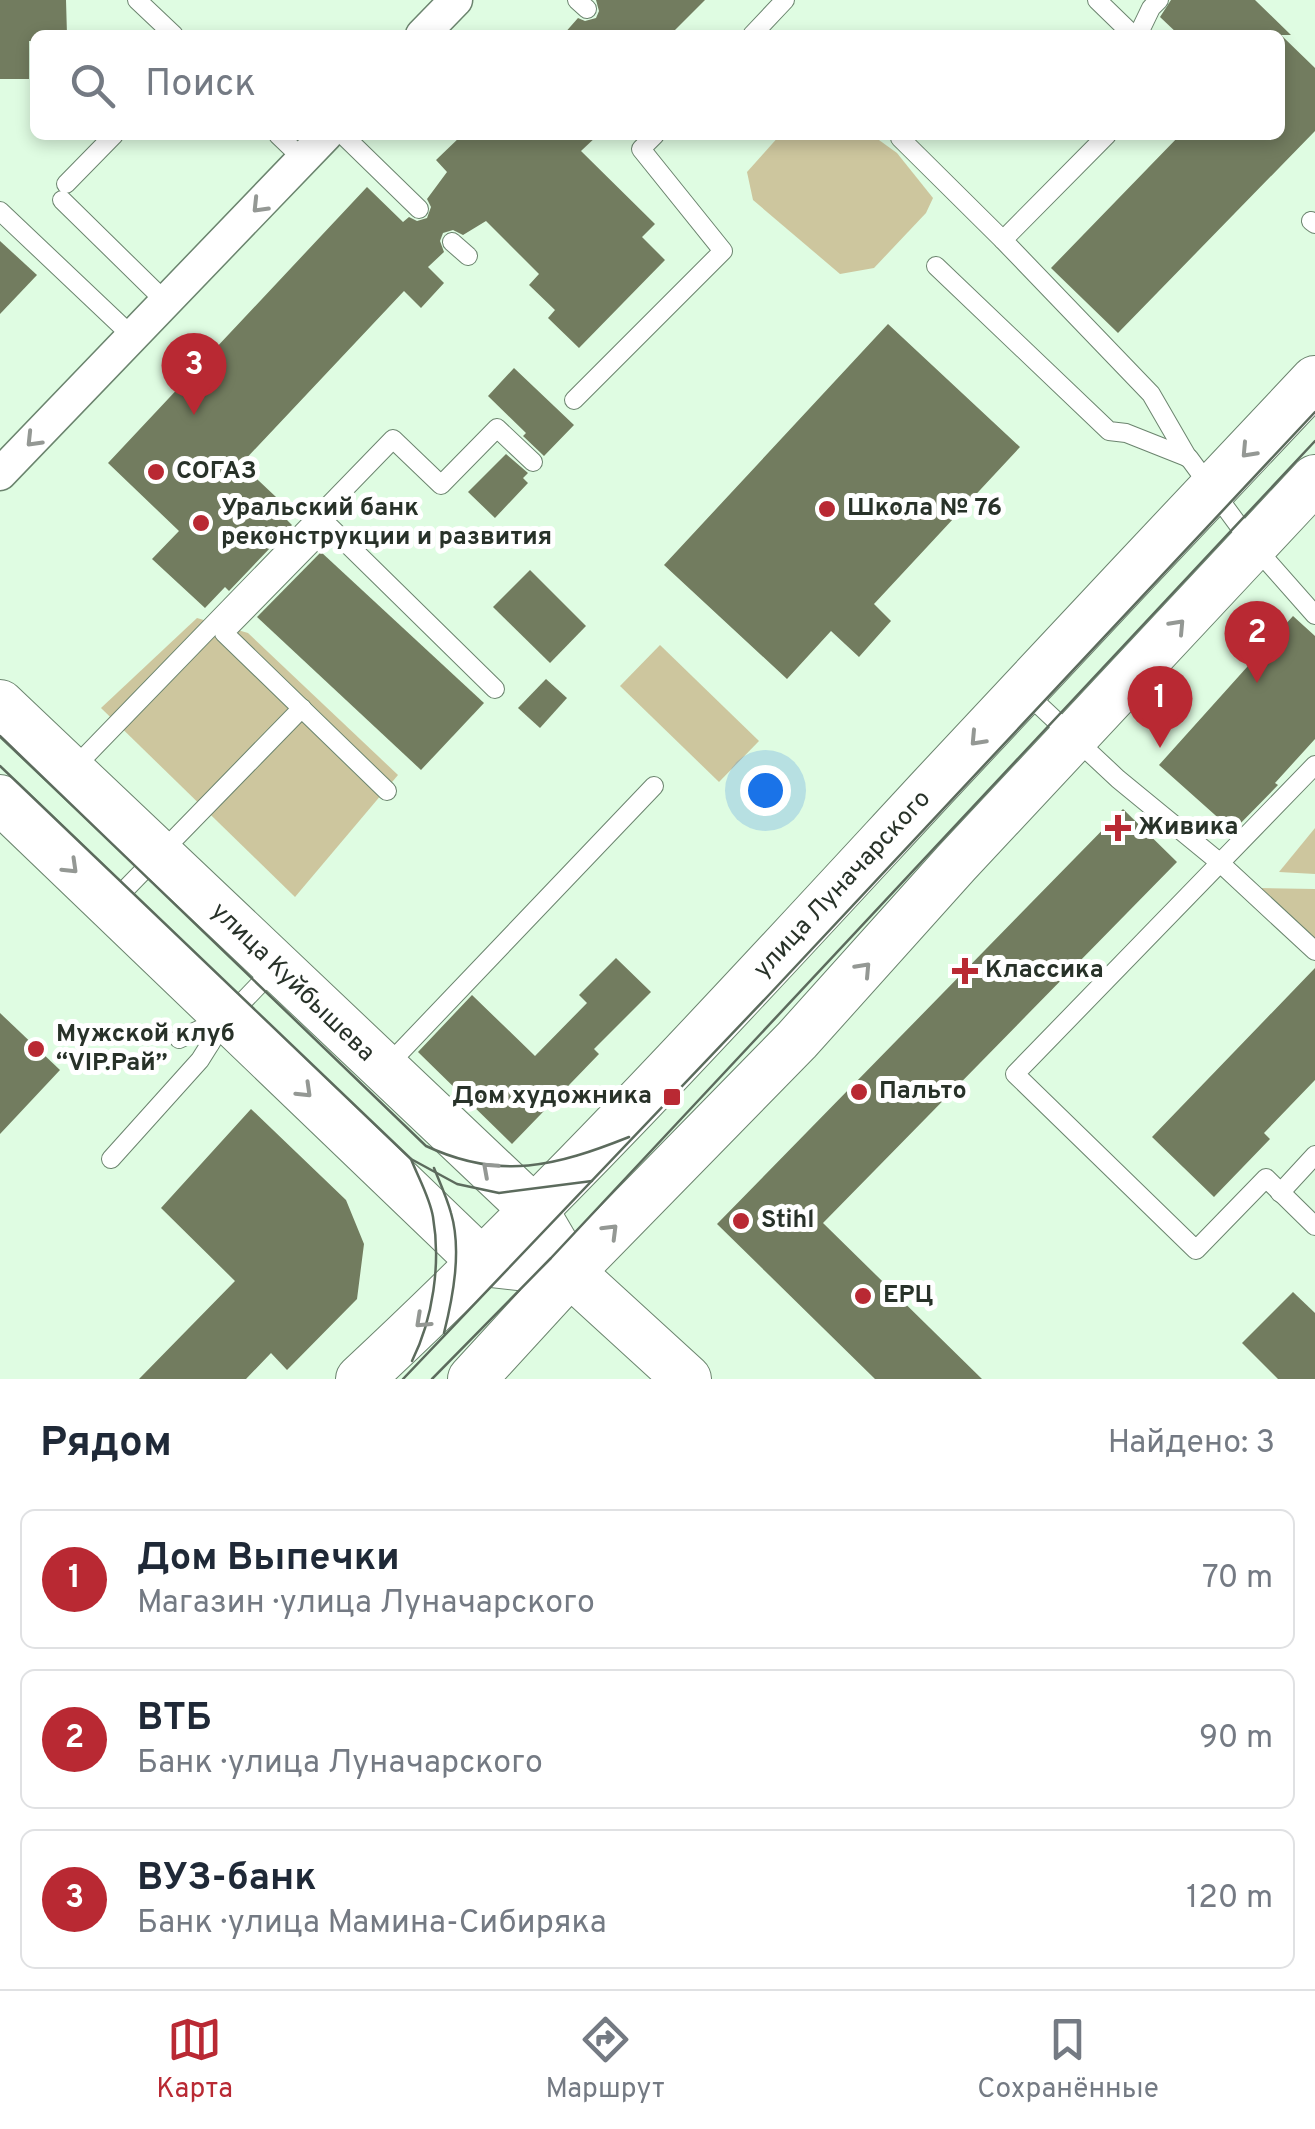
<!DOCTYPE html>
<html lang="ru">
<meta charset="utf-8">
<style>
:root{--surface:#fff;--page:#f2f2f3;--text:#1f2937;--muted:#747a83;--line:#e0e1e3;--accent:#b92933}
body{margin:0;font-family:Overpass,sans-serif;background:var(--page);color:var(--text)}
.you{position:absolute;left:765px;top:790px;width:35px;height:35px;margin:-25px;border:8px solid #fff;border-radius:50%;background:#1a73e8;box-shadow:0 0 0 15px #1a73e833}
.badge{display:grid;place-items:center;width:65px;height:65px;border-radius:50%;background:var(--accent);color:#fff;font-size:32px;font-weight:700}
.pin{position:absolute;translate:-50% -82px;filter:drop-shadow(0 2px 5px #0008)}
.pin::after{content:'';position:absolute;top:52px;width:35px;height:30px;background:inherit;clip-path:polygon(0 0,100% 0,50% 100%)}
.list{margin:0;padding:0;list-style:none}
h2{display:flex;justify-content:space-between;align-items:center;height:130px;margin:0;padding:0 40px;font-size:42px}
h2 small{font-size:32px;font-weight:400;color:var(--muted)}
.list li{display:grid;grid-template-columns:65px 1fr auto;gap:30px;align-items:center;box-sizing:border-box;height:140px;margin:0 20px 20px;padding:0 20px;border:2px solid var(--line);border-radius:15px}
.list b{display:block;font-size:38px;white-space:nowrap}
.list p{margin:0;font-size:32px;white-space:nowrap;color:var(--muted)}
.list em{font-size:32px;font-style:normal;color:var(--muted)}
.icon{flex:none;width:55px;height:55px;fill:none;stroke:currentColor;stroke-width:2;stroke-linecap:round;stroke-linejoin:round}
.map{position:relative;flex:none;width:1315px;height:1379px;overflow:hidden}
.search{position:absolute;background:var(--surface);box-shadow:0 5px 15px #0003;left:30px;right:30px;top:30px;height:110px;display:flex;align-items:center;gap:25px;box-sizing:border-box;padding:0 35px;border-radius:15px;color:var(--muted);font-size:38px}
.sheet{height:610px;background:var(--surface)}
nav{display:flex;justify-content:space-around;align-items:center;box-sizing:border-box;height:140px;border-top:2px solid var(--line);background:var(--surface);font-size:28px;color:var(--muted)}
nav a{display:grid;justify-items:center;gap:5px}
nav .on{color:var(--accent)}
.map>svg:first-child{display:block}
.green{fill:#cdc69e}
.building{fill:#727c5f}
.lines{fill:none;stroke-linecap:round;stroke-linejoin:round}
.service-casing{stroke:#6b846e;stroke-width:20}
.minor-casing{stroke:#6b846e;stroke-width:35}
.secondary-casing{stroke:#6b846e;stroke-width:50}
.service{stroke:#fff;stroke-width:18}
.minor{stroke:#fff;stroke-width:32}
.secondary{stroke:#fff;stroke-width:48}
.tram{stroke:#5c6b5d;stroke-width:2.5}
.oneway{stroke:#949894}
.poi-dot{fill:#b92933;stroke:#fff;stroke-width:4}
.labels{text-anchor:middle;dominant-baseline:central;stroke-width:10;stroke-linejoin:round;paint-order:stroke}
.poi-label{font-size:25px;font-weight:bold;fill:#283229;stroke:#fff;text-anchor:start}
.street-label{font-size:25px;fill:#283229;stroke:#fff}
</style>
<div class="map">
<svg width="1315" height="1379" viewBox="0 0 1315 1379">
<rect width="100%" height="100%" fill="#dffce2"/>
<g class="green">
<polygon points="780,135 872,135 897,153 933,198 926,213 874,268 840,274 753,200 747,172"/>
<polygon points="197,618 248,633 398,775 295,897 101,708"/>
<polygon points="660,645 759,741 719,782 620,686"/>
<polygon points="1315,828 1315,874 1279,872"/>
<polygon points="1259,888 1315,889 1315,940"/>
</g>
<g class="building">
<polygon points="0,0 66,0 67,35 35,35 35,41 29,41 29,79 0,79"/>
<polygon points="596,0 705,0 670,35 563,35 578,18 585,21 596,18 599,11"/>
<polygon points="1171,0 1255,0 1291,35 1281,35 1315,68 1315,131 1118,333 1051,268 1180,135 1280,135 1280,35 1179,35 1160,17"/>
<polygon points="462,135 598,135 581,151 655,224 642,237 665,260 579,348 548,318 555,310 529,285 539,274 486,221 463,235 453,230 443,233 440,241 444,252 428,267 444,283 421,308 404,291 241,464 293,513 287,520 292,525 229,591 225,587 205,608 152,559 179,531 108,463 367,187 403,222 409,217 417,221 427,218 431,207 427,199 447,172 436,160"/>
<polygon points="0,241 37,275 0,314"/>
<polygon points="888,324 1020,447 874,604 891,621 859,657 831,631 787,679 664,565"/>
<polygon points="514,368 574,425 544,456 523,436 526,433 488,396"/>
<polygon points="506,454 528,473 523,478 528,483 495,518 468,492"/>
<polygon points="321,552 484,703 421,770 257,617"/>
<polygon points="530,570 586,626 550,663 493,607"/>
<polygon points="1293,616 1315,636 1315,739 1275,783 1278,785 1233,831 1159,765"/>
<polygon points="546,679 567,698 540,728 518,708"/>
<polygon points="1123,809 1177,862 823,1223 982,1379 875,1379 717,1224"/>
<polygon points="616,958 651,992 594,1049 599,1054 512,1144 418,1052 472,995 535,1056 587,1003 579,995"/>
<polygon points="1315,968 1315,1080 1264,1133 1270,1139 1214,1197 1152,1137"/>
<polygon points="0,1013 60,1070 0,1134"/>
<polygon points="251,1109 346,1200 364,1244 357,1299 287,1370 271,1353 246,1379 139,1379 235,1281 161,1208"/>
<polygon points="1293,1292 1315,1313 1315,1379 1278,1379 1242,1343"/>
</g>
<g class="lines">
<defs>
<g id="service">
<polyline points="137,0 174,35"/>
<polyline points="577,0 587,9"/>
<polyline points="1097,0 1133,35"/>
<polyline points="752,35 785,0"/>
<polyline points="1138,35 1151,8 1159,0"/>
<polyline points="278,135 303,159"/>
<polyline points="343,135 419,209"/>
<polyline points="902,135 900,138 1003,240"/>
<polyline points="1107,135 1003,240 1151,394 1188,458"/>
<polyline points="66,184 114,135"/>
<polyline points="62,200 166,302"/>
<polyline points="0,211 133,337"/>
<polyline points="1311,221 1315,224"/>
<polyline points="452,242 468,256"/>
<polyline points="936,266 1109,431 1126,433 1189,458 1253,545 1315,615"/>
<polyline points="574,400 723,251 641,149 655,135"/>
<polyline points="1023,690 1118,779 1218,861 1315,951"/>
<polyline points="1315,765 1015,1074 1196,1250 1266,1178 1315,1226"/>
<polyline points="71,771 393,439 441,485 497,428 533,462"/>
<polyline points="387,791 224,633 329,526 495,689"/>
<polyline points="110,905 302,708"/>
<polyline points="228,1017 276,967"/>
<polyline points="385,1068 654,786"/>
<polyline points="111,1159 200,1060 227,1017 179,1039"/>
<polyline points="1280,1193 1315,1155"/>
</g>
<g id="minor">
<polyline points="422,35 456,0"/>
<polyline points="0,474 326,135"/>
</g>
<g id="secondary">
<polyline points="0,704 533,1209 570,1272 687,1379"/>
<polyline points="0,799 482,1262 570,1272"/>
<path d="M360,1379C561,1192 746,989 932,788C1059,651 1187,516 1315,380"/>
<polyline points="472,1379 570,1272 797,1040 956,863 1315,479"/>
</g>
</defs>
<use href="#service" class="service-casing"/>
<use href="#minor" class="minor-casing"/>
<use href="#secondary" class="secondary-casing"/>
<use href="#service" class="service"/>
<use href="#minor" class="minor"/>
<use href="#secondary" class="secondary"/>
<g class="tram">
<path d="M0,736L426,1146C501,1181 556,1166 629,1137"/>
<polyline points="0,766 411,1159 457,1184 499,1193 592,1181"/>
<path d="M411,1159C418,1177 430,1198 433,1217C441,1263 433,1319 412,1361"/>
<path d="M434,1168C440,1183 447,1198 451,1213C462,1250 453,1297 444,1333"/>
<polyline points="403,1379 767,997 1315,412"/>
<polyline points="432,1379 551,1258 1315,441"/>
</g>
</g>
<defs><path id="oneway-chevron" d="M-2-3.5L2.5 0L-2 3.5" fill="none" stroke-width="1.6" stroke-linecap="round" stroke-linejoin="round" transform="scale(2.5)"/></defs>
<g class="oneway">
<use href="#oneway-chevron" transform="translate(259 206) rotate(134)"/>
<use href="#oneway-chevron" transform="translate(33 440) rotate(134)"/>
<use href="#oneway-chevron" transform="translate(1248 451) rotate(133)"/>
<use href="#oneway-chevron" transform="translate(1178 626) rotate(-47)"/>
<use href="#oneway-chevron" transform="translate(977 739) rotate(133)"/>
<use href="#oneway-chevron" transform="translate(71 867) rotate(44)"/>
<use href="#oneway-chevron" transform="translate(864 969) rotate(-47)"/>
<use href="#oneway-chevron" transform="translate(305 1091) rotate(44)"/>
<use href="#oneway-chevron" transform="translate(489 1169) rotate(-138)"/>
<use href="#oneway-chevron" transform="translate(611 1231) rotate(-45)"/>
<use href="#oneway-chevron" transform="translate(422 1321) rotate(137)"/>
</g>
<g class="poi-dot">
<circle cx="156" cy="472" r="10"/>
<circle cx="827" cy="509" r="10"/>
<circle cx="201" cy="523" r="10"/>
<path d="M1113 813h10v10h10v10h-10v10h-10v-10h-10v-10h10z"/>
<path d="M960 956h10v10h10v10h-10v10h-10v-10h-10v-10h10z"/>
<circle cx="36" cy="1049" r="10"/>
<circle cx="859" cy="1092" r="10"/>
<rect x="662" y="1087" width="20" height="20" rx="5"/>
<circle cx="741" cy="1221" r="10"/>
<circle cx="863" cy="1296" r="10"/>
</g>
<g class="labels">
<g class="poi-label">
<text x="176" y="472">СОГАЗ</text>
<text x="221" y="509">Уральский банк<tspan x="221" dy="29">реконструкции и развития</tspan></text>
<text x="847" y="509">Школа № 76</text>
<text x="1138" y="828">Живика</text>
<text x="985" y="971">Классика</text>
<text x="56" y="1035">Мужской клуб<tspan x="56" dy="29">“VIP.Рай”</tspan></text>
<text x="879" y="1092">Пальто</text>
<text x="652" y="1097" text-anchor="end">Дом художника</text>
<text x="761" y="1221">Stihl</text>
<text x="883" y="1296">ЕРЦ</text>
</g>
<g class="street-label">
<text transform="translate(843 885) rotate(-47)">улица Луначарского</text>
<text transform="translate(292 983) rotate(44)">улица Куйбышева</text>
</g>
</g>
</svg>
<div class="you"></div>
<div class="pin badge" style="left:1160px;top:748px">1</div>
<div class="pin badge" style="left:1257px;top:683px">2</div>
<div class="pin badge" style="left:194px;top:415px">3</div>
<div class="search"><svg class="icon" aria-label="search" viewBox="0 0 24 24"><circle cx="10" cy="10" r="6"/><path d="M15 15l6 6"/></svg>Поиск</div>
</div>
<section class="sheet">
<h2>Рядом<small>Найдено: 3</small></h2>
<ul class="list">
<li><span class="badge">1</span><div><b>Дом Выпечки</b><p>Магазин · улица Луначарского</p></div><em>70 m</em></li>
<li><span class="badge">2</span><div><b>ВТБ</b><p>Банк · улица Луначарского</p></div><em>90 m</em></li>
<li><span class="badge">3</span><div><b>ВУЗ-банк</b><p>Банк · улица Мамина-Сибиряка</p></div><em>120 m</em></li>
</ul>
</section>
<nav>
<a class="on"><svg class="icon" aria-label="map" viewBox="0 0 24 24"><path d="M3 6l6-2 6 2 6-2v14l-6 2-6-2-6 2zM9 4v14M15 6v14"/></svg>Карта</a>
<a><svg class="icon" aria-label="directions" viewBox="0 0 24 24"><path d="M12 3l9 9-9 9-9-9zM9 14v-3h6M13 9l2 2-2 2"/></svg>Маршрут</a>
<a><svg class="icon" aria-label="saved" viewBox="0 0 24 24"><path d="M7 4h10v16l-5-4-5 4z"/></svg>Сохранённые</a>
</nav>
